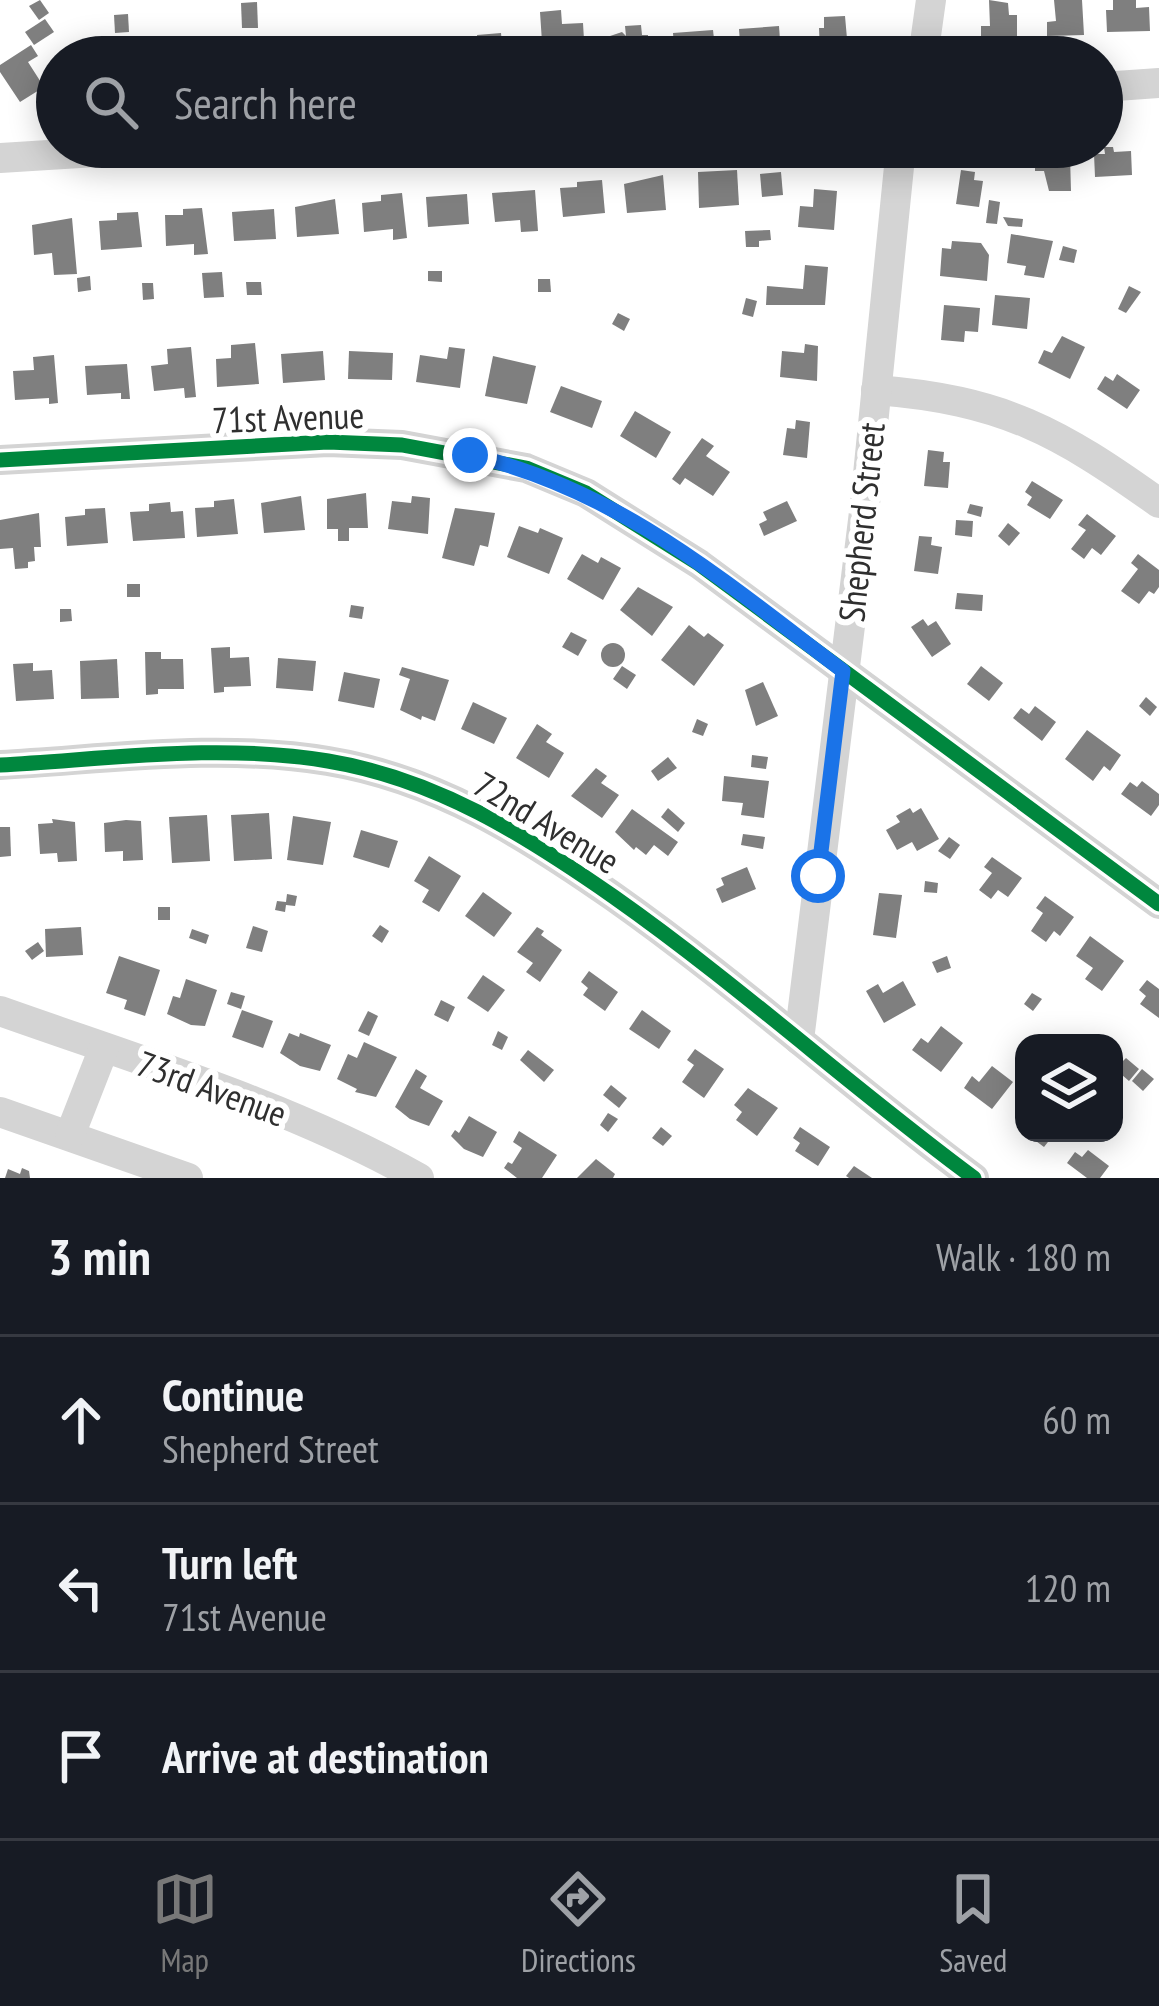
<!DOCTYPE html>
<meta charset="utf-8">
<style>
:root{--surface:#171b24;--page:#242831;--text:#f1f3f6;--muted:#9ea1a6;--line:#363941;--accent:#787878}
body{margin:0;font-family:"PT Sans Narrow",sans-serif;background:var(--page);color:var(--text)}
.controls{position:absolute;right:36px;bottom:36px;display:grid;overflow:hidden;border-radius:24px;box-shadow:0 6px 30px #0003}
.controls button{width:108px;height:108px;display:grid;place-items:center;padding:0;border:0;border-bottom:3px solid var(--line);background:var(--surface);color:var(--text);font:60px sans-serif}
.stop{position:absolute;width:36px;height:36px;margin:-27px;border:9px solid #1a73e8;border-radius:50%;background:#fff}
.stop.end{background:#1a73e8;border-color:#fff;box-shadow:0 3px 12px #0008}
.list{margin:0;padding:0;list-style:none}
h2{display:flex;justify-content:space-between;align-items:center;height:156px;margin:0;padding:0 48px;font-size:51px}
h2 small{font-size:39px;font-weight:400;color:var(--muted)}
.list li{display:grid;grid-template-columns:78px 1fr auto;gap:36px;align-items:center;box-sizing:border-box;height:168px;padding:0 48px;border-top:3px solid var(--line)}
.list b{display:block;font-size:45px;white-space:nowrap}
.list p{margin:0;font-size:39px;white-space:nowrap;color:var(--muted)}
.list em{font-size:39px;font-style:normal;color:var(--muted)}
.icon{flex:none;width:66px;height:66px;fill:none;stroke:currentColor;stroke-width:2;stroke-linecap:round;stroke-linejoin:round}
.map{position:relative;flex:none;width:1159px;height:1178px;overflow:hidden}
.search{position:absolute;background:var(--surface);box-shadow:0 6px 30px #0003;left:36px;right:36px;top:36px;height:132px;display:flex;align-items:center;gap:30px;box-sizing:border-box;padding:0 42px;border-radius:66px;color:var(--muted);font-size:45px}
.sheet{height:660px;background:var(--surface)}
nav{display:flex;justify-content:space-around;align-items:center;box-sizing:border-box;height:168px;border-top:3px solid var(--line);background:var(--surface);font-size:33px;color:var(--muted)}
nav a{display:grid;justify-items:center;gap:6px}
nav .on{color:var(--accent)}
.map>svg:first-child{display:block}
.building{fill:#7f7f7f}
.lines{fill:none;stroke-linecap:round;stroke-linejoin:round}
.minor{stroke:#d4d4d4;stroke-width:30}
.cycleway-casing{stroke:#fff;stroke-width:22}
.cycleway{stroke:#00873e;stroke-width:15}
.route{stroke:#1a73e8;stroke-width:15}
.labels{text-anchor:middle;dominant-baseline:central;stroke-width:12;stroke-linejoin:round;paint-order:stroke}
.street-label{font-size:36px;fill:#2f2f2f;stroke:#fff}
</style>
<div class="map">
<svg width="1159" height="1178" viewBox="0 0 1159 1178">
<rect width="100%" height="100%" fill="#fff"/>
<g class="building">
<polygon points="40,0 49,13 39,20 29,6"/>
<polygon points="989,0 1008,3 1009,15 1017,15 1017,39 981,40 981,26 990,26"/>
<polygon points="1054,0 1082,0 1084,35 1047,36 1047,22 1056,21"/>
<polygon points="1113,0 1136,0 1136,8 1149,7 1150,31 1107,32 1106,10 1113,10"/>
<polygon points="257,2 258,28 242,28 241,3"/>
<polygon points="561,10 562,24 583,23 585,57 543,57 540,12"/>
<polygon points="128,14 129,32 115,33 114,15"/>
<polygon points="845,16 848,50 820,52 819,28 824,28 824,17"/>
<polygon points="45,19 54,32 34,45 25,32"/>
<polygon points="641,25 642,35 648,35 649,57 608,57 607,37 622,32 626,36 625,26"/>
<polygon points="779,26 781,55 741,57 739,29"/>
<polygon points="713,30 716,57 675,57 673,33"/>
<polygon points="501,33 502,44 519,42 520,57 479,57 477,35"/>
<polygon points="31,45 38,56 28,62 44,87 20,102 0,72 0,65"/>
<polygon points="240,47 241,57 219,57 218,48"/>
<polygon points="451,47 452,57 411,57 411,50"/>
<polygon points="1104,147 1113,147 1114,152 1131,151 1132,175 1095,177 1094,154 1105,154"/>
<polygon points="1070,156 1071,191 1049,191 1044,171 1035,171 1035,159"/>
<polygon points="737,170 739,205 699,208 698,172"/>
<polygon points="961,170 975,172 974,180 983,181 979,207 956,204"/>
<polygon points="781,172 783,195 762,197 760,174"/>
<polygon points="663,175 666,210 627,213 624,184"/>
<polygon points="602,180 605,213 563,217 560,188 577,187 577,182"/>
<polygon points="814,189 837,191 834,230 798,227 800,206 813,207"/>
<polygon points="535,190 538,231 521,232 520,220 495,222 492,193"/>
<polygon points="402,193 407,238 393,240 393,229 364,232 362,203 381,201 381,195"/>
<polygon points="467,194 469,224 428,227 426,197"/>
<polygon points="335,199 339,234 297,237 295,207"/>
<polygon points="989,200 1000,202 997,224 986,223"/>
<polygon points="202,208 208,254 194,255 194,244 166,246 165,215 183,215 183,209"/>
<polygon points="274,209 276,239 234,241 232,212"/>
<polygon points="138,212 142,247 101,250 99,221 117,220 117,213"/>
<polygon points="1003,217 1023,219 1022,227 1008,226"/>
<polygon points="72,218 77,274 54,275 52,253 34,255 32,225"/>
<polygon points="770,230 771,240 759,241 759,247 746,247 745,231"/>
<polygon points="1011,234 1053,241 1044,278 1024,275 1026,266 1007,263"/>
<polygon points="952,241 981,243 989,255 987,281 940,276 942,248 951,249"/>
<polygon points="1063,246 1077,250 1074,263 1059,260"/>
<polygon points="805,265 828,267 825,305 766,305 767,286 803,289"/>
<polygon points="428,271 442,271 442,282 428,281"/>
<polygon points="222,272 224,297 204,298 202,273"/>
<polygon points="90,276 91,290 78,292 77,278"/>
<polygon points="538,279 550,279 551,292 538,292"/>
<polygon points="246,282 261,282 262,295 247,295"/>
<polygon points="142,283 153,283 154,299 143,300"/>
<polygon points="1129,286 1141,292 1126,313 1118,309"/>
<polygon points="995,295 1030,298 1027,329 992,325"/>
<polygon points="746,298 757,301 753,317 742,314"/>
<polygon points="944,305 980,308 978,332 965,331 964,342 941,340"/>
<polygon points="618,313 630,319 624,331 612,324"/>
<polygon points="1062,336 1085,347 1070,379 1038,363 1044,350 1052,353"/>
<polygon points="255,343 259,384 217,387 216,359 231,358 231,345"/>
<polygon points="805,344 818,346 817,381 780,377 782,351 804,353"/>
<polygon points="191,347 196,397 185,398 184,388 154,391 151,366 168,364 167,349"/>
<polygon points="449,347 465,349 460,388 416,382 420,355 447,359"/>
<polygon points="323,351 325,380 283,383 281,354"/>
<polygon points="349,351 393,353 392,380 348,379"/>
<polygon points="54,355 58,403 49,404 49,398 15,400 13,371 34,370 33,357"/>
<polygon points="493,356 536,366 527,404 485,396"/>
<polygon points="127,364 130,399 121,399 121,393 87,395 85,366"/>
<polygon points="1117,374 1140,390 1127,409 1097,389 1105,376 1113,381"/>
<polygon points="561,386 602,401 592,428 550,412"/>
<polygon points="635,411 671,432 656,458 620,436"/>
<polygon points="796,420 810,422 807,458 783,455 787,428 795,429"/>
<polygon points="702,438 714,446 706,456 730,472 713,496 685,478 680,485 672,479"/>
<polygon points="928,450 944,452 943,462 950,462 948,488 924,486"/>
<polygon points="1032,481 1063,500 1050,519 1027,505 1032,497 1025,492"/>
<polygon points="366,493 368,528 349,528 349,541 338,541 338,529 327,529 327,499"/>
<polygon points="301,496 305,530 264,533 261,503"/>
<polygon points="412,496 430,498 428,534 388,529 392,501 411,503"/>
<polygon points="234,499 238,534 197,537 195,508 214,507 214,501"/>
<polygon points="787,501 797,521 764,536 759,524 767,520 763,512"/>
<polygon points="170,502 171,512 183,511 185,538 133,541 130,512 149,511 149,504"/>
<polygon points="970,504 983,507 981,517 967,513"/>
<polygon points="105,508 108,543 67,546 65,517 85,515 85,509"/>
<polygon points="455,508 495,513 488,547 480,545 474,566 442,558"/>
<polygon points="39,513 41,547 34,547 35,561 28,562 28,568 15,569 13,548 0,549 0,520"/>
<polygon points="1087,514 1116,536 1101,555 1092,548 1084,559 1071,549 1086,530 1078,525"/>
<polygon points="956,520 973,521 972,537 955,535"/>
<polygon points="1008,523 1020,533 1009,546 998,536"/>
<polygon points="519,526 538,533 540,528 563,538 549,574 507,557"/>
<polygon points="919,536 932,537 931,545 942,547 938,574 914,571"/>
<polygon points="582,554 598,563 601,557 621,568 603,600 567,579"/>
<polygon points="1138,554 1159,570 1159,587 1154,594 1149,591 1139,604 1121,591 1138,569 1131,563"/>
<rect x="127" y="584" width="13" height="13"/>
<polygon points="638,587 673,607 652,636 620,610"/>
<polygon points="957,593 983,595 982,611 955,609"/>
<polygon points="351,605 364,607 362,619 349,617"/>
<polygon points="60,609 71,609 72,621 60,622"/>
<polygon points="923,619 928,626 936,621 951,644 932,657 911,627"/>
<polygon points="689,625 704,637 708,633 724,645 694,686 661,660"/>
<polygon points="571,632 587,640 578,656 562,647"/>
<circle cx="613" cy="655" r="12"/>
<polygon points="230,647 230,658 249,657 251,686 224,687 224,692 214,693 211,648"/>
<polygon points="145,652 161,652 161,659 183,659 184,689 158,689 158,694 146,695"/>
<polygon points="278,658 316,661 313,691 276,688"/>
<polygon points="117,659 119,698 81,699 80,661"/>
<polygon points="33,663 33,671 52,670 54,699 16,701 13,664"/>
<polygon points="622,666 636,675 627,689 613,679"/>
<polygon points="981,666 1003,683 989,701 967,684"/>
<polygon points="402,667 449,680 435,721 422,716 421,720 400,710 410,679 399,675"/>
<polygon points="344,672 380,679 374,708 338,701"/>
<polygon points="763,682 778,716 756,726 745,690"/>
<polygon points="1146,697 1157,707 1150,716 1139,706"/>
<polygon points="473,702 507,718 494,744 461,729"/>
<polygon points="1035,706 1056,722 1042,741 1013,718 1021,708 1029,714"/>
<polygon points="697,719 708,724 703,736 692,732"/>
<polygon points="537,724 552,734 546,742 564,753 549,778 516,758"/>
<polygon points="1087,730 1121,755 1110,771 1104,766 1093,781 1065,759"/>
<polygon points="752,755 768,757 766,769 751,767"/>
<polygon points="668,757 677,768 658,781 651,771"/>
<polygon points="596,768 607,776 601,783 619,795 602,818 571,796"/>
<polygon points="724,776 769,781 764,818 741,815 743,803 722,801"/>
<polygon points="1142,781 1159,794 1159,805 1151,816 1121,794 1130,782 1137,787"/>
<polygon points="668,808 685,823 678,832 661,817"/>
<polygon points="910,808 913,813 921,808 939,839 917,851 912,842 897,850 886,830 900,822 896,816"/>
<polygon points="632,809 678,842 668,856 654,845 646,855 636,847 634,850 615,832"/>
<polygon points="269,813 272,859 234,861 231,815"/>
<polygon points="207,815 210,861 172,863 169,817"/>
<polygon points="293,816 331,822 323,865 287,860"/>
<polygon points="52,819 75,822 77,861 58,862 57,853 40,854 38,824 53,823"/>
<polygon points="126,820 141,821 143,860 123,861 123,851 105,852 104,823"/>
<polygon points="0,827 10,827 11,856 0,857"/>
<polygon points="361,830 398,841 389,868 353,857"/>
<polygon points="743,834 765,837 763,849 741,845"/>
<polygon points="949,837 960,845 950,859 938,851"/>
<polygon points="429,856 461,876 439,912 422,902 429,890 414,881"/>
<polygon points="992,857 1022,878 1008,897 998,890 991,899 979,890 992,873 984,867"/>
<polygon points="747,867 756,889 722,903 716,889 724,885 721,878"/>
<polygon points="925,881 938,883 937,893 924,892"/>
<polygon points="483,892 512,913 494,937 465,916"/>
<polygon points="879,893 902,895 896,938 873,935"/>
<polygon points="287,894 297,896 295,906 286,905 285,912 275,910 277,901 286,902"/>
<polygon points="1045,896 1074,917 1060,936 1054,931 1046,942 1031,931 1043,913 1036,908"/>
<rect x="158" y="907" width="12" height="13"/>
<polygon points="380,925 389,931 382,943 372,936"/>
<polygon points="253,926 268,931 262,952 246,948"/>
<polygon points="81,927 83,955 46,957 45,929"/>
<polygon points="537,927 544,931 541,935 562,950 540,982 526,972 533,963 517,952"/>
<polygon points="192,929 209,935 206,944 189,938"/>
<polygon points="1090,936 1124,961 1102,991 1085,979 1093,968 1076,956"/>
<polygon points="38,942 44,951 32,960 25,951"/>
<polygon points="119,956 160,970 145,1016 124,1009 127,1000 106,993"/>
<polygon points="947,956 951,968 937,973 932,962"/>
<polygon points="589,971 618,992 605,1011 583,995 588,988 581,982"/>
<polygon points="483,975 505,990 488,1012 467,998"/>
<polygon points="186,979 217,990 205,1026 191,1025 167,1014 173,996 180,998"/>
<polygon points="1147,980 1159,989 1159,1018 1140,1004 1146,996 1139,990"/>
<polygon points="903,981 916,1005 884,1023 866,991 878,984 883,993"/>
<polygon points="231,992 245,996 241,1009 227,1004"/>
<polygon points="1032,993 1042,999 1033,1011 1024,1004"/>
<polygon points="441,1000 455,1007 448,1022 434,1015"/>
<polygon points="242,1010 273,1021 263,1048 232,1037"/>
<polygon points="642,1010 671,1031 659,1049 629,1029"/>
<polygon points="368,1011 378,1016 369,1036 358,1031"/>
<polygon points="941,1026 963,1043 941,1072 912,1050 921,1038 928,1043"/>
<polygon points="498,1031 508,1037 502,1050 492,1045"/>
<polygon points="289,1033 299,1037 300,1033 331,1045 320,1071 300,1066 280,1053"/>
<polygon points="364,1042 397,1057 376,1097 355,1092 357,1089 337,1079 348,1054 357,1058"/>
<polygon points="695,1049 724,1069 704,1098 682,1082 694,1065 687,1060"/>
<polygon points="528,1050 554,1070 544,1082 520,1060"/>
<polygon points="1117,1058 1122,1062 1126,1058 1139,1069 1129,1081 1114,1068"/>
<polygon points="992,1066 1013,1082 992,1109 964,1088 972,1076 979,1082"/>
<polygon points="416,1069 427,1076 420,1088 443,1101 429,1126 410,1119 395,1107"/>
<polygon points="1142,1069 1154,1079 1143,1091 1132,1081"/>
<polygon points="611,1085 627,1098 619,1108 603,1095"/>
<polygon points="748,1088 778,1108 757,1136 736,1120 742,1112 734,1105"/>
<polygon points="608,1113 618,1119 608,1132 600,1125"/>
<polygon points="469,1116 497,1132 483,1157 464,1149 451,1136 455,1130 459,1133"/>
<polygon points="661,1127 672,1136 663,1146 652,1138"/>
<polygon points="800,1127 830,1147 818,1166 795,1151 800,1143 793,1138"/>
<polygon points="519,1131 557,1155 542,1178 517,1178 504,1168 508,1162 512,1164 522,1148 513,1142"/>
<polygon points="1025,1133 1055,1133 1044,1147"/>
<polygon points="1088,1150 1109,1166 1100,1178 1087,1178 1067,1163 1075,1152 1082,1157"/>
<polygon points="596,1159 615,1174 613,1178 577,1178"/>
<polygon points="854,1166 872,1178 849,1178 846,1176"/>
<polygon points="22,1168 29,1171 30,1178 5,1178 8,1169 20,1174"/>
</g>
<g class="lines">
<g class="minor">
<polyline points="923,57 931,0"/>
<polyline points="1102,87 1159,83"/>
<polyline points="0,158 176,147"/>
<path d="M876,390C1003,400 1058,431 1159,503"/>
<polyline points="0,460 328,442 402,445 526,468 586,493 699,564 1159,904"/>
<path d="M0,765C109,759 220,743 328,761C437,779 525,835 614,897C739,985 851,1087 974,1178"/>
<path d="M0,1011C141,1061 288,1105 419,1178"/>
<polyline points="799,1040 865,504 901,147"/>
<polyline points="0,1112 188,1178"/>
<polyline points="70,1135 104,1048"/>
</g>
<defs>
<g id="cycleway">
<polyline points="0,460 328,442 402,445 526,468 586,493 699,564 1159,904"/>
<path d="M0,765C109,759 220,743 328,761C437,779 525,835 614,897C739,985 851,1087 974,1178"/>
</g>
</defs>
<use href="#cycleway" class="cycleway-casing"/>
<use href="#cycleway" class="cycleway"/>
</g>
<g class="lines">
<path class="route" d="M470,455C618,489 725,582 843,671L818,876"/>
</g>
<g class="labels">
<g class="street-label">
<text transform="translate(288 417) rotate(-2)">71st Avenue</text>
<text transform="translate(861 522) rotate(-84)">Shepherd Street</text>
<text transform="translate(547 822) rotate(31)">72nd Avenue</text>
<text transform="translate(212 1088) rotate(20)">73rd Avenue</text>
</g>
</g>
</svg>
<div class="controls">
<button><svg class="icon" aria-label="layers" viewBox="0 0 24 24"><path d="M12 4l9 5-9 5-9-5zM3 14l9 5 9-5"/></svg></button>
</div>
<div class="stop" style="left:818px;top:876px"></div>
<div class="stop end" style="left:470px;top:455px"></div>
<div class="search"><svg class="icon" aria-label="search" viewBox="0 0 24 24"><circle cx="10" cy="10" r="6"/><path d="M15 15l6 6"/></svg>Search here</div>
</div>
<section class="sheet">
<h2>3 min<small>Walk · 180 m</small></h2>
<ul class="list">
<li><svg class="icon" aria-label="ahead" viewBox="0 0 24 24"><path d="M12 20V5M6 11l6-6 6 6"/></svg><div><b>Continue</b><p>Shepherd Street</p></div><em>60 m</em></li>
<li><svg class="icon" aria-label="left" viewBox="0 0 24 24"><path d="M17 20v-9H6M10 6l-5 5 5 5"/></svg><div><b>Turn left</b><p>71st Avenue</p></div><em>120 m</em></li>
<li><svg class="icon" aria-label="arrive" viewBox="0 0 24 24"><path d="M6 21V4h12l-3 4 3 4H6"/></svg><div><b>Arrive at destination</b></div></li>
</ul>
</section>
<nav>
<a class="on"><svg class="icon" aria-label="map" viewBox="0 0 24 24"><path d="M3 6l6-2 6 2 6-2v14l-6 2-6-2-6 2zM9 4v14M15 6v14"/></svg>Map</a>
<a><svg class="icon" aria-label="directions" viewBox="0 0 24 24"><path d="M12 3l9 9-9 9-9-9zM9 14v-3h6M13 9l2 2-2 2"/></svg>Directions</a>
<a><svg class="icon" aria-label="saved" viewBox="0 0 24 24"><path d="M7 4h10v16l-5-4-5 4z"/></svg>Saved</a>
</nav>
